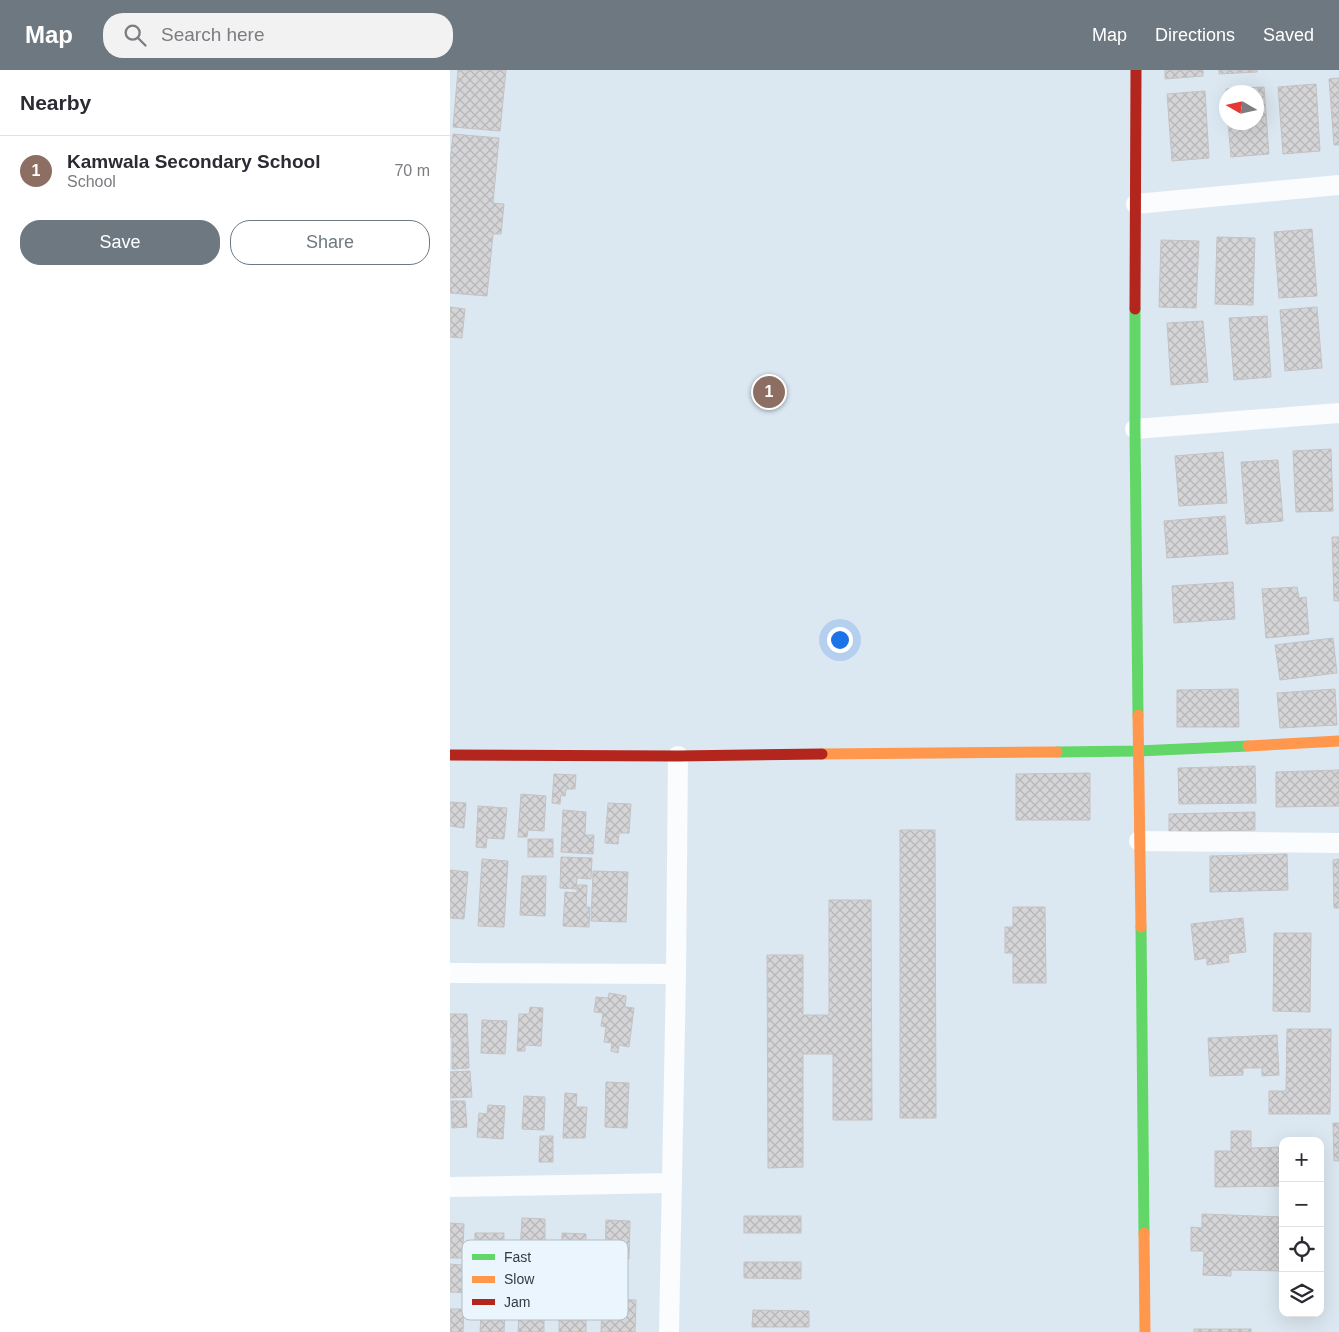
<!DOCTYPE html>
<meta charset="utf-8">
<style>
:root{--surface:#fff;--page:#f2f2f3;--text:#2b2b33;--muted:#7c7c81;--line:#e1e1e2;--accent:#6d7881}
body{margin:0;font-family:Helvetica,sans-serif;background:var(--page);color:var(--text)}
.controls{position:absolute;right:15px;bottom:15px;display:grid;overflow:hidden;border-radius:10px;box-shadow:0 5px 20px #0002}
.controls button{width:45px;height:45px;display:grid;place-items:center;padding:0;border:0;border-bottom:1px solid var(--line);background:var(--surface);color:var(--text);font:25px sans-serif}
.compass{position:absolute;left:769px;top:15px;width:45px;height:45px;border-radius:50%;background:var(--surface);box-shadow:0 5px 20px #0002;rotate:279deg}
.you{position:absolute;left:389px;top:569px;width:18px;height:18px;margin:-12px;border:4px solid #fff;border-radius:50%;background:#1a73e8;box-shadow:0 0 0 8px #1a73e833}
.badge{display:grid;place-items:center;width:32px;height:32px;border-radius:50%;background:var(--accent);color:#fff;font-size:16px;font-weight:700}
.pin{position:absolute;translate:-50% -50%;border:2px solid #fff;box-shadow:0 1px 5px #0006}
.list{margin:0;padding:0;list-style:none}
h2{display:flex;justify-content:space-between;align-items:center;height:65px;margin:0;padding:0 20px;font-size:21px}
h2 small{font-size:16px;font-weight:400;color:var(--muted)}
.list li{display:grid;grid-template-columns:32px 1fr auto;gap:15px;align-items:center;box-sizing:border-box;height:70px;padding:0 20px;border-top:1px solid var(--line)}
.list b{display:block;font-size:19px;white-space:nowrap}
.list p{margin:0;font-size:16px;white-space:nowrap;color:var(--muted)}
.list em{font-size:16px;font-style:normal;color:var(--muted)}
.actions{display:flex;gap:10px;padding:15px 20px}
.actions a{flex:1;padding:11px 0;border:1px solid var(--accent);border-radius:20px;text-align:center;font-size:18px;color:var(--accent)}
.actions .main{background:var(--accent);color:#fff}
.icon{flex:none;width:28px;height:28px;fill:none;stroke:currentColor;stroke-width:2;stroke-linecap:round;stroke-linejoin:round}
.map{position:relative;flex:none;width:889px;height:1262px;overflow:hidden}
header{display:flex;align-items:center;gap:30px;box-sizing:border-box;height:70px;padding:0 25px;background:var(--accent);color:#fff}
header strong{font-size:24px}
nav{display:flex;gap:28px;margin-inline-start:auto;font-size:18px}
.search{width:350px;height:45px;background:var(--page);display:flex;align-items:center;gap:12px;box-sizing:border-box;padding:0 18px;border-radius:20px;color:var(--muted);font-size:19px}
main{display:flex}
aside{flex:1;background:var(--surface)}
.map>svg:first-child{display:block}
.building{fill:url(#building-cross-hatch);stroke:#c3c2c4}
.lines{fill:none;stroke-linecap:round;stroke-linejoin:round}
.street{stroke:#fafcfd;stroke-width:20}
.fast{stroke:#63d668;stroke-width:11}
.slow{stroke:#ff974d;stroke-width:11}
.jam{stroke:#b3261e;stroke-width:11}
.key{fill:#eaf5fd;stroke:#b2bec6;stroke-width:1}
.key-label{font-size:14px;fill:#313c45}
</style>
<header>
<strong>Map</strong>
<div class="search"><svg class="icon" aria-label="search" viewBox="0 0 24 24"><circle cx="10" cy="10" r="6"/><path d="M15 15l6 6"/></svg>Search here</div>
<nav><a>Map</a><a>Directions</a><a>Saved</a></nav>
</header>
<main>
<aside>
<h2>Nearby<small></small></h2>
<ul class="list">
<li><span class="badge" style="background:#8d6e63">1</span><div><b>Kamwala Secondary School</b><p>School</p></div><em>70 m</em></li>
</ul>
<div class="actions"><a class="main">Save</a><a>Share</a></div>
</aside>
<div class="map">
<svg width="889" height="1262" viewBox="0 0 889 1262">
<defs>
<pattern id="building-cross-hatch" width="8" height="8" patternUnits="userSpaceOnUse" patternTransform="scale(1.25)"><rect width="8" height="8" fill="#d5d4d7"/><path d="M0 0l8 8M0 8l8-8" fill="none" stroke="#b7b7ba"/></pattern>
</defs>
<rect width="100%" height="100%" fill="#dce8f1"/>
<g class="building">
<polygon points="8,0 56,0 50,61 3,57"/>
<polygon points="715,0 753,0 753,6 715,9"/>
<polygon points="769,0 807,0 807,2 769,4"/>
<polygon points="889,8 889,75 884,75 879,9"/>
<polygon points="866,14 870,81 833,84 828,17"/>
<polygon points="814,17 819,84 781,87 778,52 806,52 806,22 776,22 776,26 776,19"/>
<polygon points="755,21 759,88 722,91 717,24"/>
<polygon points="3,64 49,68 43,133 54,134 51,164 43,164 37,226 0,223 0,93"/>
<polygon points="862,159 867,226 829,228 824,162"/>
<polygon points="767,167 805,168 803,235 765,234"/>
<polygon points="711,170 749,171 746,238 709,237"/>
<polygon points="0,237 15,239 12,268 0,267"/>
<polygon points="867,237 872,298 835,301 830,240"/>
<polygon points="817,246 821,307 784,310 779,248"/>
<polygon points="753,251 758,312 721,315 717,253"/>
<polygon points="881,379 883,441 846,442 843,381"/>
<polygon points="773,382 777,433 729,436 725,386"/>
<polygon points="828,390 833,451 796,454 791,392"/>
<polygon points="775,446 778,484 717,488 714,451"/>
<polygon points="882,467 889,467 889,531 884,531"/>
<polygon points="783,512 785,549 724,553 722,516"/>
<polygon points="847,517 849,528 856,527 859,564 816,568 812,519"/>
<polygon points="883,568 887,603 830,610 825,575"/>
<polygon points="788,619 789,657 727,657 727,620"/>
<polygon points="885,619 887,655 830,658 827,623"/>
<polygon points="805,696 806,733 729,734 728,698"/>
<polygon points="889,700 889,736 826,737 826,702"/>
<polygon points="640,703 640,750 566,750 566,704"/>
<polygon points="104,704 126,705 125,719 116,719 115,726 111,725 110,734 102,733"/>
<polygon points="71,724 96,726 94,761 78,760 77,767 68,767"/>
<polygon points="0,732 16,733 14,758 0,756"/>
<polygon points="158,733 181,734 179,763 169,763 168,774 155,773"/>
<polygon points="28,736 57,738 54,769 37,768 36,778 26,777"/>
<polygon points="113,740 136,742 135,765 144,765 143,784 111,782"/>
<polygon points="805,742 805,760 719,762 719,744"/>
<polygon points="450,760 485,760 486,1048 450,1048"/>
<rect x="78" y="769" width="25" height="18"/>
<polygon points="837,784 838,820 760,822 760,786"/>
<polygon points="111,787 142,788 141,809 127,808 126,819 110,818"/>
<polygon points="32,789 58,791 54,857 28,856"/>
<polygon points="889,789 889,838 884,838 883,790"/>
<polygon points="0,800 18,802 14,849 0,848"/>
<polygon points="143,801 178,802 176,852 141,851"/>
<polygon points="72,806 96,806 95,846 70,845"/>
<polygon points="127,815 137,815 136,837 140,837 139,857 113,856 115,822 127,823"/>
<polygon points="379,830 421,830 422,1050 383,1050 383,984 353,984 353,1097 318,1098 317,885 353,885 353,945 379,945"/>
<polygon points="563,837 595,837 596,913 563,913 563,883 555,883 555,857 563,857"/>
<polygon points="793,848 796,882 778,884 779,892 757,895 757,888 745,890 741,854"/>
<polygon points="824,863 861,863 860,942 823,941"/>
<polygon points="159,923 176,926 175,937 184,938 179,977 169,975 168,983 161,981 162,973 154,972 156,957 151,956 153,943 144,942 146,927 158,928"/>
<polygon points="80,937 93,938 91,976 75,975 75,981 67,981 69,944 79,944"/>
<polygon points="0,944 17,944 19,998 2,999 2,967 0,967"/>
<polygon points="32,950 57,951 55,984 31,983"/>
<polygon points="837,959 881,959 880,1044 819,1044 819,1021 836,1021"/>
<polygon points="827,965 829,1005 812,1006 812,998 793,998 793,1005 760,1006 758,968"/>
<polygon points="20,1001 22,1027 0,1028 0,1002"/>
<polygon points="156,1012 179,1013 177,1058 155,1057"/>
<polygon points="115,1023 127,1024 126,1037 137,1037 135,1068 113,1068"/>
<polygon points="74,1026 95,1027 94,1060 72,1059"/>
<polygon points="1,1031 15,1031 17,1057 2,1058"/>
<polygon points="38,1035 55,1036 53,1069 27,1067 29,1043 37,1044"/>
<polygon points="883,1053 889,1053 889,1091 884,1091"/>
<polygon points="781,1061 801,1061 801,1078 833,1077 833,1116 765,1117 765,1081 781,1081"/>
<polygon points="90,1066 103,1066 103,1092 89,1092"/>
<polygon points="752,1144 833,1147 833,1201 781,1200 781,1206 753,1205 754,1181 741,1181 741,1157 752,1158"/>
<rect x="294" y="1146" width="57" height="17"/>
<polygon points="72,1148 95,1149 95,1182 70,1182"/>
<polygon points="156,1150 180,1151 179,1189 169,1189 168,1198 155,1198"/>
<polygon points="0,1153 14,1154 13,1177 16,1177 15,1188 0,1188"/>
<polygon points="25,1163 54,1163 53,1196 35,1196 35,1201 24,1201"/>
<polygon points="112,1163 136,1164 135,1199 120,1199 120,1204 111,1204"/>
<polygon points="294,1192 351,1192 351,1209 294,1208"/>
<polygon points="0,1194 22,1196 20,1223 0,1222"/>
<polygon points="152,1229 186,1230 185,1262 151,1262"/>
<polygon points="0,1239 14,1239 13,1262 0,1262"/>
<polygon points="303,1240 359,1241 359,1257 302,1257"/>
<polygon points="69,1242 94,1243 94,1262 68,1262"/>
<polygon points="31,1245 55,1246 54,1262 30,1262"/>
<rect x="109" y="1250" width="27" height="12"/>
<rect x="744" y="1259" width="57" height="3"/>
</g>
<g class="lines">
<g class="street">
<polyline points="686,134 889,115"/>
<polyline points="685,359 889,343"/>
<polyline points="689,771 889,773"/>
<polyline points="0,903 226,904"/>
<polyline points="0,1117 221,1113"/>
<polyline points="219,1262 226,904 228,686"/>
</g>
<g class="fast">
<polyline points="685,239 685,359 688,645"/>
<polyline points="607,682 688,681 798,676"/>
<polyline points="691,857 694,1163"/>
</g>
<g class="slow">
<polyline points="688,645 691,857"/>
<polyline points="798,676 889,671"/>
<polyline points="372,684 607,682"/>
<polyline points="694,1163 695,1262"/>
</g>
<g class="jam">
<polyline points="685,239 686,0"/>
<polyline points="0,685 228,686 372,684"/>
</g>
</g>
<rect x="12" y="1170" width="166" height="80" rx="8" class="key"/>
<rect x="22" y="1184" width="23" height="6" fill="#63d668"/>
<rect x="22" y="1206" width="23" height="7" fill="#ff974d"/>
<rect x="22" y="1229" width="23" height="6" fill="#b3261e"/>
<g class="key-label">
<text x="54" y="1192">Fast</text>
<text x="54" y="1214">Slow</text>
<text x="54" y="1237">Jam</text>
</g>
</svg>
<div class="controls">
<button>+</button>
<button>−</button>
<button><svg class="icon" aria-label="locate" viewBox="0 0 24 24"><circle cx="12" cy="12" r="6"/><path d="M12 2v4M12 18v4M2 12h4M18 12h4"/></svg></button>
<button><svg class="icon" aria-label="layers" viewBox="0 0 24 24"><path d="M12 4l9 5-9 5-9-5zM3 14l9 5 9-5"/></svg></button>
</div>
<svg class="compass" viewBox="-18 -18 36 36"><path d="M0-13l5 13h-10z" fill="#e53935"/><path d="M0 13l5-13h-10z" fill="#7c7c81"/></svg>
<div class="you"></div>
<div class="pin badge" style="left:319px;top:322px;background:#8d6e63">1</div>
</div>
</main>
